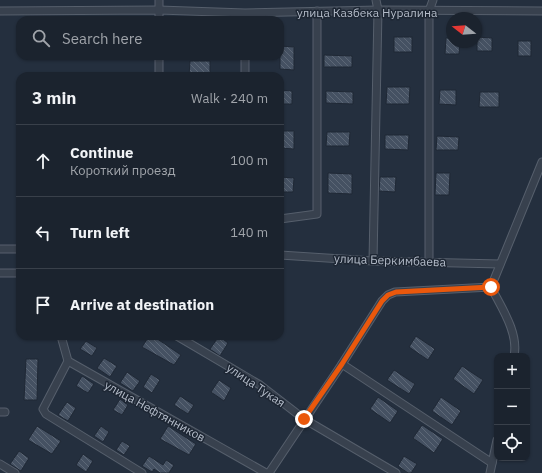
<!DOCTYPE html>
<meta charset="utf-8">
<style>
:root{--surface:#1b232e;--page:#242b36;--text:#f1f3f6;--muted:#a0a4aa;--line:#39404a}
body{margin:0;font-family:"IBM Plex Sans",sans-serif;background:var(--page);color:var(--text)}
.controls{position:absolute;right:12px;bottom:12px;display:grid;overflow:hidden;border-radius:8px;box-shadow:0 1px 3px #0004}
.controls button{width:36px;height:36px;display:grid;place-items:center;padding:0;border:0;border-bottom:1px solid var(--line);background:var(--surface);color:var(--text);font:20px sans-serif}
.compass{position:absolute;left:446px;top:12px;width:36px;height:36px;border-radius:50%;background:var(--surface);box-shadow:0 1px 3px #0004;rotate:287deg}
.stop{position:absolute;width:12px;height:12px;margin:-9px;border:3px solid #ea580c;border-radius:50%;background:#fff}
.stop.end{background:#ea580c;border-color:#fff;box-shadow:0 1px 4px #0008}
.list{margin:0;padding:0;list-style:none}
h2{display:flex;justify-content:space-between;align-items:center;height:52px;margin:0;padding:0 16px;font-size:17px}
h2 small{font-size:13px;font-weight:400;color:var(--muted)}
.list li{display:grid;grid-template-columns:26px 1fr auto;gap:12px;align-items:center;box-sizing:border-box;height:72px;padding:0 16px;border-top:1px solid var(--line)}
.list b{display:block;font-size:15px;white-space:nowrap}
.list p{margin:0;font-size:13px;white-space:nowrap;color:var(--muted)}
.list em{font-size:13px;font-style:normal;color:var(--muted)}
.icon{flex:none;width:22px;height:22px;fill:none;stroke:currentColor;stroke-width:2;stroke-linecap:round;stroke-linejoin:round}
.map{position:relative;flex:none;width:542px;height:473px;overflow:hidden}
.search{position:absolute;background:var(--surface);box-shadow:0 1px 3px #0004;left:16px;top:16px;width:268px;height:44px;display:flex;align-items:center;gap:10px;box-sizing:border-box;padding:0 14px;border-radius:12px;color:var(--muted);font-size:15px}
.panel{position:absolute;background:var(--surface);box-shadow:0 1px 3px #0004;left:16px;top:72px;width:268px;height:268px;border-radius:12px}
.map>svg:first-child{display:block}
.building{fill:url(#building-back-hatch);stroke:#1f2835}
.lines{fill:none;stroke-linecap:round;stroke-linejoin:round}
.minor-casing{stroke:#565f6c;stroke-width:9}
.minor{stroke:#38414e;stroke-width:7}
.route{stroke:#ea580c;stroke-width:5}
.labels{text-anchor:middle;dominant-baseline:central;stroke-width:3;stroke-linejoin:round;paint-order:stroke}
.street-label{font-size:12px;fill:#b4bcc9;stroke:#1d2633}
</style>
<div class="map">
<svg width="542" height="473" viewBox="0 0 542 473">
<defs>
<pattern id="building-back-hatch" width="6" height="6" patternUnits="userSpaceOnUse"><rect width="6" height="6" fill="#455162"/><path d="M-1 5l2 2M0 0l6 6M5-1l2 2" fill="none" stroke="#5d6877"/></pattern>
</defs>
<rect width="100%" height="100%" fill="#242f3e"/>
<g class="building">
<rect x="394" y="37" width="18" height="15"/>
<polygon points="477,37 492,38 492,51 477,51"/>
<polygon points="446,38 452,38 452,42 460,42 459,54 445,54"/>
<rect x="518" y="41" width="13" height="15"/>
<polygon points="280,46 294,47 294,70 280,69"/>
<polygon points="324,55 352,56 352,67 324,67"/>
<polygon points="190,61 210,61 210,76 189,76"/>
<polygon points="387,87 410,87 409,104 386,104"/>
<polygon points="280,90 292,91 292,104 280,104"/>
<polygon points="440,90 456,90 456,105 439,104"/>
<polygon points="326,91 353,92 353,104 326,103"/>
<polygon points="480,92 499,92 499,107 479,107"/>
<polygon points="280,131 294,131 294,149 280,148"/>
<polygon points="327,132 350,132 349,146 326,146"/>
<polygon points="385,135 409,135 408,150 385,149"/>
<polygon points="437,136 459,137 458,150 436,150"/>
<polygon points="328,173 352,174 352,194 328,193"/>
<polygon points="436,173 450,173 449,195 435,195"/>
<polygon points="280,177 294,178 293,192 280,192"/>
<polygon points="380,177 396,177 395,192 379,191"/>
<polygon points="149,336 153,336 181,355 174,365 142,347"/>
<polygon points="219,336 228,343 220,356 210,349"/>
<polygon points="416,336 435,349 428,360 409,347"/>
<polygon points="86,341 97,348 92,356 80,349"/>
<polygon points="104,358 117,366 110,377 97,368"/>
<polygon points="26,359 38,359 37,400 24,400"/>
<polygon points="462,366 483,380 474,394 453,379"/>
<polygon points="394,370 415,384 409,394 387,380"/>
<polygon points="127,372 140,381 133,391 120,383"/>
<polygon points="151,374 160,380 152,393 143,387"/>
<polygon points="82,376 94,384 88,393 76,386"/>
<polygon points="219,380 231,388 224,401 211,392"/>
<polygon points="180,396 194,405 188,414 174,405"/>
<polygon points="378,397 398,411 390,423 370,409"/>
<polygon points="441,397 461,411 452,425 432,411"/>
<polygon points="120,399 128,405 122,415 113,410"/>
<polygon points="67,402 76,408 68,421 58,415"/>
<polygon points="422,425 443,439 434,453 413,438"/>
<polygon points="37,426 61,441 52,454 28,440"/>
<polygon points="101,426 109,432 103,442 94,436"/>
<polygon points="168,426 196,444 189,455 160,439"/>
<polygon points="122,441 130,446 124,455 116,450"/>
<polygon points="19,451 29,458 21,471 10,464"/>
<polygon points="83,454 93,461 86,472 76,465"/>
<polygon points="149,456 163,465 166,460 174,465 169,473 160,473 154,469 152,472 142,466"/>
<polygon points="404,456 417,464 411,473 408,473 398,466"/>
</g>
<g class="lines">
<defs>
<g id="minor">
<polyline points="0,11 159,10 245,13 378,10 542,11"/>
<polyline points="159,20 159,0"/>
<polyline points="159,76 159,56"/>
<polyline points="245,76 245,56"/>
<polyline points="280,219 317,214 317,11"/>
<polyline points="0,249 20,249"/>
<polyline points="280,255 373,261 500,264"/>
<polyline points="373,261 378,10 376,0"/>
<polyline points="429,262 429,11 433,0"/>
<polyline points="0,273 20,273"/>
<path d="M491,287C501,307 519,333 514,356"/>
<polyline points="61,336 68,361 266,473"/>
<polyline points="177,336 260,385 304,419 396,473"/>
<polyline points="68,361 43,409 46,414 142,473"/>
<polyline points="342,364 492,463"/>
<polyline points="0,412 5,412"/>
<polyline points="0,464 15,473"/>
<polyline points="269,473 342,364 382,301 388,295 395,292 491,287 542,162"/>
<polyline points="490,473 497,440"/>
</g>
</defs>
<use href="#minor" class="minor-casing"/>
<use href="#minor" class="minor"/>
</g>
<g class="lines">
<polyline class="route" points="304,419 342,364 382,301 388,295 396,292 491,287"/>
</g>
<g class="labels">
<g class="street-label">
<text x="367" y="12">улица Казбека Нуралина</text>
<text transform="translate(390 260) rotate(2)">улица Беркимбаева</text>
<text transform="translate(256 385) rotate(34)">улица Тукая</text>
<text transform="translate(155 411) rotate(29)">улица Нефтянников</text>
</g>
</g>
</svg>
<div class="controls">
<button>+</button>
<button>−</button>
<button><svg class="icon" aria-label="locate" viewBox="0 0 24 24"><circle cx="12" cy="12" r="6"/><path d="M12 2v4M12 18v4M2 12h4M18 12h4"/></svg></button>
</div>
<svg class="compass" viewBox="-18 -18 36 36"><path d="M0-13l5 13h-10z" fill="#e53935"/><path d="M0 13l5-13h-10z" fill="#a0a4aa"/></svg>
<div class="stop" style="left:491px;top:287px"></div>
<div class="stop end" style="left:304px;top:419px"></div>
<div class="search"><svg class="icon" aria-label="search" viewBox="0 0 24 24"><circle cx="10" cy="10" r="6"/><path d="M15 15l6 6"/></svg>Search here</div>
<section class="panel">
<h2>3 min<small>Walk · 240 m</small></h2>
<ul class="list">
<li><svg class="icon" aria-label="ahead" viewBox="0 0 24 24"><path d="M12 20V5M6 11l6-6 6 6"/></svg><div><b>Continue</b><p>Короткий проезд</p></div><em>100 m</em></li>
<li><svg class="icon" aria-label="left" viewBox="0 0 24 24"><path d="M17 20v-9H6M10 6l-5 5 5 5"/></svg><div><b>Turn left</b></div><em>140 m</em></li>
<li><svg class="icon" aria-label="arrive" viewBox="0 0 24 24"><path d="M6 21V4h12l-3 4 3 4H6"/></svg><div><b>Arrive at destination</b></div></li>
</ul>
</section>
</div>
